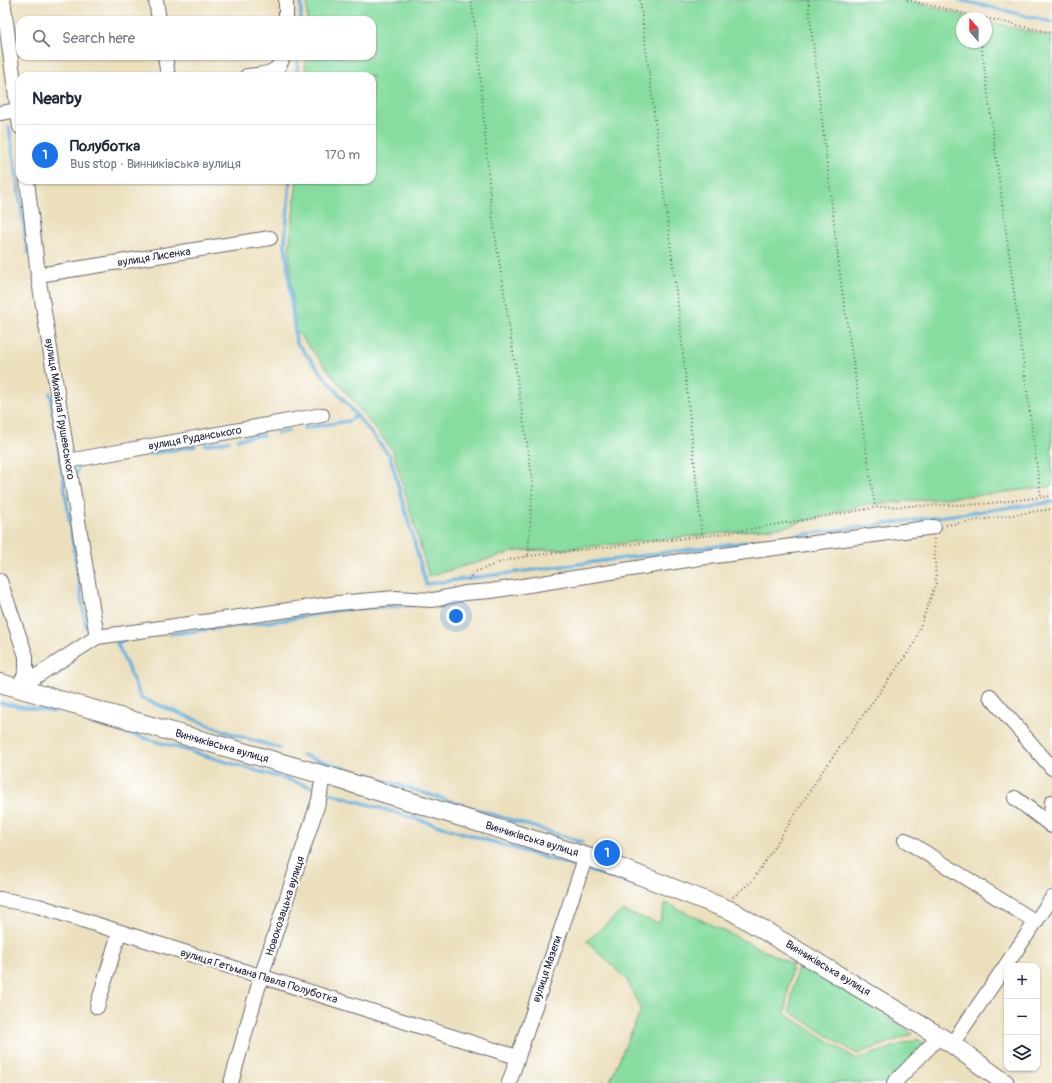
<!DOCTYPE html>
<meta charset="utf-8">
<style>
:root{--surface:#fff;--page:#f2f2f3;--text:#1f2937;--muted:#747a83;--line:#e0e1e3;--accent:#1a73e8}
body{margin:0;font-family:Pangolin,sans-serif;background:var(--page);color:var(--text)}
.controls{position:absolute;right:12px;bottom:12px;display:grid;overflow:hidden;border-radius:8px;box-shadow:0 1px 3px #0004}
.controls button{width:36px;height:36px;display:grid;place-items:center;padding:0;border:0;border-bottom:1px solid var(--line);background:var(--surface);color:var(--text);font:20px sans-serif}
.compass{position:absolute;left:956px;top:12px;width:36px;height:36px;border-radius:50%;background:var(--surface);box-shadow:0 1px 3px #0004;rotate:339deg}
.you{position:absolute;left:456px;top:616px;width:14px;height:14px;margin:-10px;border:3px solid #fff;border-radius:50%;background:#1a73e8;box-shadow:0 0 0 6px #1a73e833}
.badge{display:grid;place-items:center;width:26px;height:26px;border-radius:50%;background:var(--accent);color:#fff;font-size:13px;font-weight:700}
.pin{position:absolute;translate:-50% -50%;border:2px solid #fff;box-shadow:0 1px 4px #0006}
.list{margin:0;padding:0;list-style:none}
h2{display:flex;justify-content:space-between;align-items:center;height:52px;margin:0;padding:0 16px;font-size:17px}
h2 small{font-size:13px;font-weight:400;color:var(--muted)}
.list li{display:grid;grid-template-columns:26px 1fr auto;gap:12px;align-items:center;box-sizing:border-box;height:60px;padding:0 16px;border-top:1px solid var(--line)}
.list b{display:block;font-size:15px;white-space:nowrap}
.list p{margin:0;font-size:13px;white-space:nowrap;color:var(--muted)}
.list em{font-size:13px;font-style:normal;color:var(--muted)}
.icon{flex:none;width:22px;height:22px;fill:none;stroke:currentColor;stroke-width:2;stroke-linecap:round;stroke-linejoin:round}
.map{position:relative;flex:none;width:1052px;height:1083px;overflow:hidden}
.search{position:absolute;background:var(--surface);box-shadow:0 1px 3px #0004;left:16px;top:16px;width:360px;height:44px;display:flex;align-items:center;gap:10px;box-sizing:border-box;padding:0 14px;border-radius:12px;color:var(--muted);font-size:15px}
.panel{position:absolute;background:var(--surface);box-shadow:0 1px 3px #0004;left:16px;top:72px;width:360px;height:112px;border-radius:12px}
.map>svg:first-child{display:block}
.green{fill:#87dda0;stroke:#54806e}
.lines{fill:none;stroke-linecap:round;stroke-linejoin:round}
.stream{stroke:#68b1df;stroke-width:3.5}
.minor-casing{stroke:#686468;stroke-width:16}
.major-casing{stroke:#686468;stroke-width:20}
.path{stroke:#686468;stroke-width:2;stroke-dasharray:1 3;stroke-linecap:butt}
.minor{stroke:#fff;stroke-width:14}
.major{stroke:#fff;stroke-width:18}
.labels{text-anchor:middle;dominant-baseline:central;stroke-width:4;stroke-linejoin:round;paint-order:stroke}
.street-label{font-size:11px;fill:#22223b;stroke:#fff}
</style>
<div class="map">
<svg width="1052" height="1083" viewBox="0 0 1052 1083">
<rect width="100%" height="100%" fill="#fff"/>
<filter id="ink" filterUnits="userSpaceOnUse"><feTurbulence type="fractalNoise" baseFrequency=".025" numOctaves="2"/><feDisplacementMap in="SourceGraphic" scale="8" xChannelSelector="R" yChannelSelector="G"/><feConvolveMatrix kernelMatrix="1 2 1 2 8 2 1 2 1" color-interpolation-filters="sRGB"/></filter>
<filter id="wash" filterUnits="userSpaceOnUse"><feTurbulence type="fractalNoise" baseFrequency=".012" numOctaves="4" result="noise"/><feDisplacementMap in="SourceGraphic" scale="16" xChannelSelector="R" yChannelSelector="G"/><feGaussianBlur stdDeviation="0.9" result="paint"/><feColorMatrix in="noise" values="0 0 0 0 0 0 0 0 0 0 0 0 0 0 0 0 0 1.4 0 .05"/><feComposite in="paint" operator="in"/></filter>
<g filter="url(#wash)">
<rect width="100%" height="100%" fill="#ebdfbc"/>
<g class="green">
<polygon points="307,0 904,0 975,18 962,18 962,42 986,42 986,21 1052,37 1052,486 992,494 863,505 783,527 567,549 517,551 429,576 393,451 295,329 289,251 297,180 372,180 372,76 305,76 306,56 372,56 372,20 307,20"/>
<polygon points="666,903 792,964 785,1014 857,1059 918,1039 925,1045 888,1083 609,1083 641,1010 627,980 587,941 622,911 659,923"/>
<polygon points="798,965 857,997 913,1034 857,1054 789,1011"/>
</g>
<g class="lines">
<g class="stream">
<polyline points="960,0 1052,22"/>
<polyline points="301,20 301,0"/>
<polyline points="297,76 298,56"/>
<polyline points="9,127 28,253"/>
<polyline points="290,180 285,243 296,342 390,456 426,584 1052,502"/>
<polyline points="50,393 86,627"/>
<polyline points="304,428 349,421 356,415"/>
<polyline points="277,433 289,431"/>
<polyline points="238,439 263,435"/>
<polyline points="205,445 229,441"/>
<polyline points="149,454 195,446"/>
<polyline points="76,475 78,466 82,465"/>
<polyline points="170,634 283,620 339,610 412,605"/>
<polyline points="128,639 117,643 141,698 229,733 279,748"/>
<polyline points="0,703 54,712"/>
<polyline points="90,722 312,787"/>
<polyline points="302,755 582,842"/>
<polyline points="330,793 573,866"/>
<polyline points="590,871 665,894"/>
</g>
</g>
</g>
<g filter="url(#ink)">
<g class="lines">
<defs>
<g id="minor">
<polyline points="3,0 20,127"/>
<polyline points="156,0 159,20"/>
<polyline points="286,20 286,0"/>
<polyline points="165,56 168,76"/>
<path d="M247,76C263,74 279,75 283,56"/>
<polyline points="0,113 20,110"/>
<polyline points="27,180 38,275 97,637"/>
<polyline points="38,275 270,238"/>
<polyline points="68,461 322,415"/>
<polyline points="0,581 26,656 26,672 18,688"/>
<polyline points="18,688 97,637 338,603 395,598 433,600 465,593 491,591 700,558 934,527"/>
<polyline points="990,696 1052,768"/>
<polyline points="1015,798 1052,826"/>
<polyline points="1050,825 1052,802"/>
<polyline points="905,840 1036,922"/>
<polyline points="0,899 38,906 517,1057"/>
<polyline points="97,1007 119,933"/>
<polyline points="952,1044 1052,898"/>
<polyline points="231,1083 261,977 319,800 323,775"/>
<polyline points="509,1083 586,856"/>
<polyline points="894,1083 940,1036"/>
</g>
<polyline id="major" points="0,683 338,779 538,841 618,867 732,911 952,1044 1005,1083"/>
</defs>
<use href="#minor" class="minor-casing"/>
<use href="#major" class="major-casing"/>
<g class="path">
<polyline points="640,0 679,314 702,536"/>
<polyline points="808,0 841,283 875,507"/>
<polyline points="907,0 985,18"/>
<polyline points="986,18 1052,33"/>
<polyline points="981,42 1041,497"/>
<polyline points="946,525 1052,509"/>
<polyline points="528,556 721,534 879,507 983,504 1052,496"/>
<polyline points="469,580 472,573 507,560 528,556 533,483 491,207 478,48 471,0"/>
<polyline points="733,897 753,880 824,769 913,646 936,583 934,538"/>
</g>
<use href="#minor" class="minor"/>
<use href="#major" class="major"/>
</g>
</g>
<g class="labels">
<g class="street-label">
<text transform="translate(154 257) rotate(-9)">вулиця Лисенка</text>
<text transform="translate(60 409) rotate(81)">вулиця Михайла Грушевського</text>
<text transform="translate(195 438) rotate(-10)">вулиця Руданського</text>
<text transform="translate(222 746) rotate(16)">Винниківська вулиця</text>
<text transform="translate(532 839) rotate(17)">Винниківська вулиця</text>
<text transform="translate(285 906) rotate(-72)">Новокозацька вулиця</text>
<text transform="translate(828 968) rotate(31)">Винниківська вулиця</text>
<text transform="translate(547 969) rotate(-71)">вулиця Мазепи</text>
<text transform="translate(259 976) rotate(17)">вулиця Гетьмана Павла Полуботка</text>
</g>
</g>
</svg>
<div class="controls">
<button>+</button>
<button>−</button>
<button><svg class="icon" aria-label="layers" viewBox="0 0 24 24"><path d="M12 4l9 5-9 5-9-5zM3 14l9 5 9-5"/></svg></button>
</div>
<svg class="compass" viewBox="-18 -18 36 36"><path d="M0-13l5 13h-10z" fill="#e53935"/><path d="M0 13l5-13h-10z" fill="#747a83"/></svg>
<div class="you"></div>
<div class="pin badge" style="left:607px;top:853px">1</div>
<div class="search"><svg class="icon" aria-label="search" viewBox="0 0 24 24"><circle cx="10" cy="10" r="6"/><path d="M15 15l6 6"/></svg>Search here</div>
<section class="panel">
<h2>Nearby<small></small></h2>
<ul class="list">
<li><span class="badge">1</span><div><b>Полуботка</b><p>Bus stop · Винниківська вулиця</p></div><em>170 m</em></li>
</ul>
</section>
</div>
